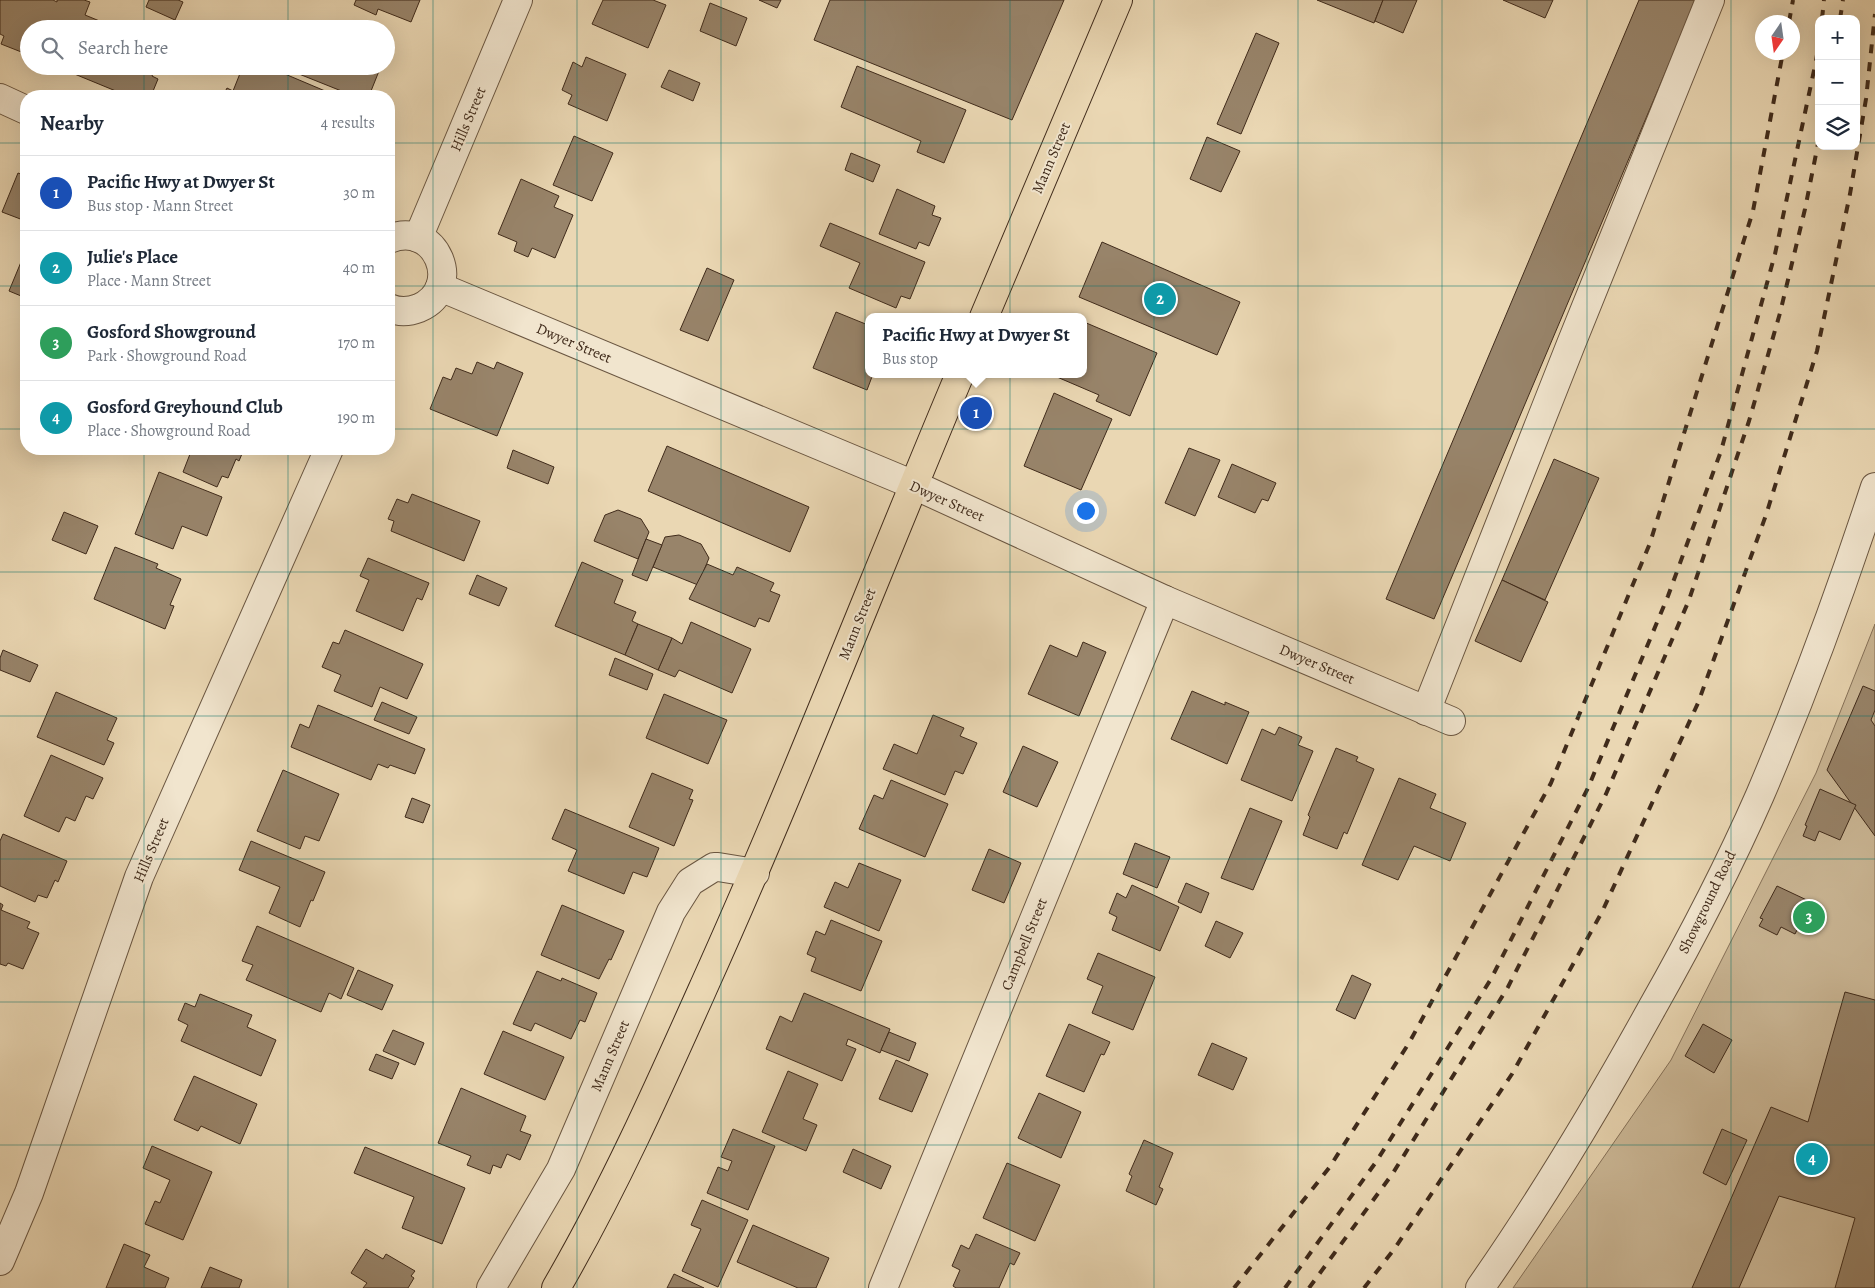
<!DOCTYPE html>
<meta charset="utf-8">
<style>
:root{--surface:#fff;--page:#f6f6f7;--text:#1f2937;--muted:#747a83;--line:#e0e1e3;--accent:#8f2418}
body{margin:0;font-family:Alegreya,serif;background:var(--page);color:var(--text)}
.controls{position:absolute;right:15px;top:15px;display:grid;overflow:hidden;border-radius:10px;box-shadow:0 5px 20px #0002}
.controls button{width:45px;height:45px;display:grid;place-items:center;padding:0;border:0;border-bottom:1px solid var(--line);background:var(--surface);color:var(--text);font:25px sans-serif}
.compass{position:absolute;left:1755px;top:15px;width:45px;height:45px;border-radius:50%;background:var(--surface);box-shadow:0 5px 20px #0002;rotate:193deg}
.you{position:absolute;left:1085px;top:510px;width:18px;height:18px;margin:-12px;border:4px solid #fff;border-radius:50%;background:#1a73e8;box-shadow:0 0 0 8px #1a73e833}
.badge{display:grid;place-items:center;width:32px;height:32px;border-radius:50%;background:var(--accent);color:#fff;font-size:16px;font-weight:700}
.pin{position:absolute;translate:-50% -50%;border:2px solid #fff;box-shadow:0 1px 5px #0006}
.popup{position:absolute;left:865px;top:313px;width:222px;height:65px;box-sizing:border-box;display:grid;place-content:center;border-radius:10px;background:var(--surface);filter:drop-shadow(0 1px 4px #0005);font-size:16px;white-space:nowrap;color:var(--muted)}
.popup b{font-size:19px;color:var(--text)}
.popup::after{content:'';position:absolute;left:50%;top:100%;margin-left:-10px;border:10px solid transparent;border-top-color:var(--surface)}
.list{margin:0;padding:0;list-style:none}
h2{display:flex;justify-content:space-between;align-items:center;height:65px;margin:0;padding:0 20px;font-size:21px}
h2 small{font-size:16px;font-weight:400;color:var(--muted)}
.list li{display:grid;grid-template-columns:32px 1fr auto;gap:15px;align-items:center;box-sizing:border-box;height:75px;padding:0 20px;border-top:1px solid var(--line)}
.list b{display:block;font-size:19px;white-space:nowrap}
.list p{margin:0;font-size:16px;white-space:nowrap;color:var(--muted)}
.list em{font-size:16px;font-style:normal;color:var(--muted)}
.icon{flex:none;width:28px;height:28px;fill:none;stroke:currentColor;stroke-width:2;stroke-linecap:round;stroke-linejoin:round}
.map{position:relative;flex:none;width:1875px;height:1288px;overflow:hidden}
.search{position:absolute;background:var(--surface);box-shadow:0 5px 20px #0002;left:20px;top:20px;width:375px;height:55px;display:flex;align-items:center;gap:12px;box-sizing:border-box;padding:0 18px;border-radius:28px;color:var(--muted);font-size:19px}
.panel{position:absolute;background:var(--surface);box-shadow:0 5px 20px #0002;left:20px;top:90px;width:375px;height:365px;border-radius:20px}
.map>svg:first-child{display:block}
.green{fill:#cdba99;stroke:#86725a}
.building{fill:#98846a;stroke:#402b1b}
.lines{fill:none;stroke-linecap:round;stroke-linejoin:round}
.minor-casing{stroke:#6a5641;stroke-width:30}
.major-casing{stroke:#402b1b;stroke-width:30}
.minor{stroke:#f1e5ce;stroke-width:28}
.major{stroke:#ead7b3;stroke-width:28}
.rail{stroke:#402b1b;stroke-width:4;stroke-dasharray:9 9;stroke-linecap:butt}
.grid{fill:none;stroke:#0f766e;stroke-width:1;stroke-opacity:0.55}
.labels{text-anchor:middle;dominant-baseline:central;stroke-width:4;stroke-linejoin:round;paint-order:stroke}
.street-label{font-size:15px;fill:#402b1b;stroke:#f1e5ce}
</style>
<div class="map">
<svg width="1875" height="1288" viewBox="0 0 1875 1288">
<rect width="100%" height="100%" fill="#ead7b3"/>
<filter id="stains"><feTurbulence type="fractalNoise" baseFrequency=".004" numOctaves="4"/><feColorMatrix values="0 0 0 0 .2 0 0 0 0 .09 0 0 0 0 .02 0 0 0 .5 -.17"/></filter>
<radialGradient id="worn" r=".72"><stop offset=".6" stop-color="#630" stop-opacity="0"/><stop offset="1" stop-color="#630" stop-opacity=".3"/></radialGradient>
<polygon class="green" points="1875,624 1875,1288 1513,1288 1671,1060 1816,773"/>
<g class="building">
<polygon points="0,0 53,0 57,2 57,0 84,0 90,2 85,15 119,29 29,29 29,55 1,44 4,36 0,34"/>
<polygon points="149,0 178,0 183,2 175,20 146,7"/>
<polygon points="356,0 420,0 411,22 378,9 376,15 354,5"/>
<polygon points="603,0 653,0 666,5 648,48 592,24"/>
<polygon points="759,0 781,0 777,8"/>
<polygon points="830,0 1064,0 1012,120 814,40"/>
<polygon points="1317,0 1383,0 1374,23"/>
<polygon points="1383,0 1417,0 1403,33 1375,21"/>
<polygon points="1503,0 1553,0 1545,18"/>
<polygon points="1639,0 1696,0 1434,619 1386,599"/>
<polygon points="710,3 747,18 736,46 700,31"/>
<polygon points="1256,33 1279,43 1241,134 1217,124"/>
<polygon points="586,57 626,74 607,121 568,104 572,95 562,90 573,62 582,67"/>
<polygon points="55,66 156,66 152,76 158,79 151,96 128,96"/>
<polygon points="243,66 266,66 337,96 223,96 227,88 233,91"/>
<polygon points="302,66 381,66 369,96 354,96 299,74"/>
<polygon points="857,66 966,110 944,163 917,152 921,141 841,107"/>
<polygon points="669,70 700,83 693,101 661,87"/>
<polygon points="574,136 613,153 592,201 553,185"/>
<polygon points="1207,137 1240,151 1221,192 1190,179"/>
<polygon points="851,153 880,165 873,182 845,170"/>
<polygon points="18,173 26,176 26,211 23,220 2,212"/>
<polygon points="521,179 559,196 554,207 573,215 555,258 532,248 528,257 514,251 517,242 498,234"/>
<polygon points="897,189 935,206 932,215 941,218 929,246 919,242 916,249 879,234"/>
<polygon points="830,223 925,262 910,299 901,296 896,308 849,288 860,263 820,246"/>
<polygon points="1102,242 1240,302 1217,355 1079,297"/>
<polygon points="26,250 26,298 9,291"/>
<polygon points="707,268 734,280 708,341 680,330"/>
<polygon points="836,312 868,325 868,374 873,374 867,390 813,368"/>
<polygon points="1084,322 1157,353 1130,416 1096,401 1099,395 1057,377 1058,374 1084,374"/>
<polygon points="477,362 494,369 497,362 523,373 497,436 430,409 443,377 451,380 456,368 472,374"/>
<polygon points="1054,393 1112,419 1081,490 1024,466"/>
<polygon points="667,446 809,507 790,552 648,491"/>
<polygon points="1189,448 1220,460 1195,516 1165,503"/>
<polygon points="177,449 244,449 239,461 236,459 228,478 222,476 217,487 183,472 190,454"/>
<polygon points="513,450 554,467 548,484 507,468"/>
<polygon points="1554,459 1599,478 1545,600 1502,580"/>
<polygon points="1232,464 1276,483 1268,501 1262,499 1255,513 1218,497"/>
<polygon points="159,472 222,497 207,536 182,526 173,549 135,534"/>
<polygon points="412,494 480,521 464,561 391,531 394,521 388,519 397,499 408,503"/>
<polygon points="618,510 641,519 649,532 638,559 594,541 605,515"/>
<polygon points="64,512 98,526 86,554 52,540"/>
<polygon points="679,535 701,544 709,558 698,585 653,567 665,537"/>
<polygon points="646,539 662,545 647,581 632,575"/>
<polygon points="115,547 158,564 156,568 181,579 170,605 174,606 165,629 94,599"/>
<polygon points="368,558 429,583 422,600 417,598 403,631 356,611 369,580 360,576"/>
<polygon points="582,562 623,580 614,603 636,612 632,621 638,624 625,655 555,626"/>
<polygon points="707,564 733,575 737,567 774,583 770,591 780,595 769,622 759,618 755,627 689,599"/>
<polygon points="477,575 507,588 499,606 469,594"/>
<polygon points="1502,580 1548,602 1521,662 1475,641"/>
<polygon points="691,622 751,649 732,693 679,670 675,677 658,670 672,638 682,644"/>
<polygon points="638,624 672,638 658,670 625,655"/>
<polygon points="345,630 423,664 407,699 380,687 372,707 334,691 341,675 322,667 333,642 339,644"/>
<polygon points="1083,642 1106,652 1079,716 1028,694 1050,645 1077,657"/>
<polygon points="3,650 38,665 30,682 0,670 0,658"/>
<polygon points="615,658 653,674 647,690 609,675"/>
<polygon points="1863,686 1875,691 1875,710 1871,720 1875,726 1875,836 1827,770"/>
<polygon points="1192,691 1225,705 1225,702 1249,712 1227,764 1171,739"/>
<polygon points="56,692 117,718 107,740 114,743 104,765 37,737"/>
<polygon points="664,694 727,720 708,764 646,738"/>
<polygon points="382,702 417,717 409,734 374,720"/>
<polygon points="318,705 425,749 415,774 390,765 388,768 378,764 371,780 291,747 300,724 309,728"/>
<polygon points="933,715 964,728 960,736 977,743 963,774 955,771 945,795 883,769 894,744 917,754"/>
<polygon points="1279,727 1302,737 1298,745 1313,751 1292,801 1241,780 1262,729 1275,735"/>
<polygon points="1023,746 1058,762 1037,807 1003,792"/>
<polygon points="1336,748 1358,757 1356,761 1374,769 1347,834 1344,832 1337,849 1303,835 1310,817 1308,815"/>
<polygon points="51,755 103,778 93,799 86,796 75,821 66,817 59,832 24,816"/>
<polygon points="283,770 339,794 319,841 305,836 300,849 257,831"/>
<polygon points="652,773 693,790 689,799 693,800 674,846 629,827"/>
<polygon points="1399,778 1436,794 1430,808 1466,823 1450,861 1414,846 1398,880 1362,865"/>
<polygon points="891,780 948,804 925,857 859,829 874,795 883,799"/>
<polygon points="1820,789 1856,805 1840,840 1819,831 1815,841 1803,836 1807,826 1805,825"/>
<polygon points="412,798 430,805 423,823 405,817"/>
<polygon points="1250,808 1282,821 1253,890 1221,878"/>
<polygon points="565,809 659,848 647,877 633,872 624,894 568,871 577,850 552,839"/>
<polygon points="3,834 67,861 58,882 55,880 47,898 38,895 35,902 0,886 0,841"/>
<polygon points="251,841 325,872 313,901 311,900 300,927 269,913 280,887 239,870"/>
<polygon points="1135,843 1170,857 1157,888 1123,874"/>
<polygon points="989,849 1021,863 1004,903 972,890"/>
<polygon points="859,863 901,880 879,931 824,907 835,882 848,888"/>
<polygon points="1186,883 1209,893 1201,913 1178,902"/>
<polygon points="1132,885 1179,907 1160,951 1112,930 1117,917 1109,913 1117,893 1126,898"/>
<polygon points="1777,886 1811,902 1795,934 1781,927 1777,935 1759,926 1763,919 1760,918"/>
<polygon points="0,903 3,905 1,910 30,922 27,928 39,933 23,969 8,963 6,966 0,964"/>
<polygon points="562,905 624,931 611,960 609,959 599,979 541,955"/>
<polygon points="831,920 882,941 861,991 811,971 816,958 807,954 816,931 825,935"/>
<polygon points="1216,921 1243,933 1230,958 1205,946"/>
<polygon points="257,926 354,968 341,999 329,993 321,1012 246,980 253,965 242,961"/>
<polygon points="1098,953 1155,977 1133,1030 1092,1013 1103,986 1087,979"/>
<polygon points="358,970 393,985 382,1010 347,995"/>
<polygon points="537,971 561,981 562,978 597,993 585,1022 580,1020 571,1039 535,1023 531,1031 513,1024"/>
<polygon points="1352,975 1371,984 1355,1019 1336,1010"/>
<polygon points="1845,992 1875,1000 1875,1288 1835,1288 1855,1218 1779,1196 1739,1288 1692,1288 1771,1107 1808,1122"/>
<polygon points="804,993 890,1029 880,1053 848,1039 846,1045 856,1049 842,1081 766,1049 780,1016 792,1022"/>
<polygon points="200,994 252,1015 247,1027 276,1040 261,1076 181,1041 188,1025 178,1020 185,1003 195,1007"/>
<polygon points="1069,1024 1110,1042 1104,1055 1101,1054 1084,1092 1046,1076"/>
<polygon points="1703,1024 1732,1040 1714,1073 1685,1056"/>
<polygon points="393,1030 424,1043 415,1065 383,1051"/>
<polygon points="503,1031 564,1057 545,1100 484,1074"/>
<polygon points="889,1032 916,1043 909,1061 881,1050"/>
<polygon points="1212,1043 1247,1058 1233,1090 1198,1075"/>
<polygon points="376,1054 399,1063 392,1079 369,1070"/>
<polygon points="896,1060 928,1074 912,1112 879,1099"/>
<polygon points="788,1071 818,1084 803,1119 817,1125 806,1151 762,1132"/>
<polygon points="194,1076 257,1104 240,1144 201,1126 198,1131 174,1120"/>
<polygon points="461,1088 526,1116 520,1131 531,1135 520,1160 507,1154 501,1168 493,1165 490,1174 467,1165 471,1156 438,1143"/>
<polygon points="1039,1093 1081,1112 1061,1158 1018,1138"/>
<polygon points="733,1129 775,1146 748,1210 707,1193 718,1167 728,1171 732,1161 721,1157"/>
<polygon points="1722,1129 1747,1140 1726,1185 1703,1173"/>
<polygon points="1144,1140 1173,1153 1159,1187 1163,1189 1156,1205 1126,1191 1132,1176 1129,1174"/>
<polygon points="152,1146 212,1172 183,1240 145,1224 155,1201 160,1203 170,1180 143,1168"/>
<polygon points="365,1147 465,1188 442,1244 402,1228 414,1197 354,1173"/>
<polygon points="853,1149 891,1166 881,1189 843,1172"/>
<polygon points="1007,1163 1060,1185 1035,1241 983,1218"/>
<polygon points="702,1200 748,1220 718,1287 682,1271 701,1229 691,1225"/>
<polygon points="753,1225 829,1258 816,1288 798,1288 737,1262"/>
<polygon points="976,1234 1020,1253 1014,1265 1010,1263 999,1288 956,1288 953,1286 960,1270 952,1266 961,1245 969,1249"/>
<polygon points="124,1244 150,1255 144,1267 169,1278 165,1288 106,1288"/>
<polygon points="366,1249 383,1259 386,1254 415,1271 411,1276 414,1278 408,1288 363,1288 367,1283 351,1273"/>
<polygon points="210,1267 242,1280 239,1288 201,1288"/>
<polygon points="674,1274 704,1288 667,1288"/>
</g>
<g class="lines">
<defs>
<g id="minor">
<polyline points="0,98 26,110"/>
<polyline points="418,238 518,0"/>
<path d="M389,239C436,219 465,288 419,308C409,312 398,312 389,308"/>
<polyline points="440,287 914,485 1165,600 1451,721"/>
<polyline points="1426,711 1571,344 1710,0"/>
<polyline points="0,1261 29,1193 139,877 329,449"/>
<polyline points="491,1288 561,1169 671,912 690,882 714,867 718,867 755,873"/>
<polyline points="883,1288 1165,600"/>
<path d="M1480,1288C1543,1198 1599,1104 1652,1008C1691,939 1728,868 1760,795C1803,694 1841,591 1875,487"/>
</g>
<g id="major">
<polyline points="984,317 1118,0"/>
<path d="M556,1288C613,1190 658,1089 704,986C795,784 874,578 960,374"/>
</g>
</defs>
<use href="#minor" class="minor-casing"/>
<use href="#major" class="major-casing"/>
<use href="#minor" class="minor"/>
<use href="#major" class="major"/>
<g class="rail">
<polyline points="1822,19 1824,0"/>
<polyline points="1840,19 1843,0"/>
<polyline points="1789,22 1793,0"/>
<polyline points="1234,1288 1329,1168 1409,1043 1551,783 1650,543 1753,211 1783,52"/>
<polyline points="1285,1288 1376,1162 1491,979 1588,788 1668,596 1721,451 1775,254 1816,61 1819,42"/>
<polyline points="1309,1288 1393,1173 1508,987 1606,794 1689,600 1749,421 1780,313 1805,209 1819,139"/>
<polyline points="1364,1288 1395,1248 1512,1074 1602,912 1698,703 1766,515 1817,351 1850,194 1866,99 1875,14"/>
</g>
</g>
<path class="grid" d="M144,0V29M288,0V29M433,0V1288M577,0V1288M721,0V1288M865,0V1288M1010,0V1288M1154,0V1288M1298,0V1288M1442,0V1288M1587,0V1288M1731,0V1288M144,66V96M288,66V96M0,143H26M389,143H1819M1856,143H1875M0,286H26M389,286H1875M0,429H26M389,429H1875M144,449V1288M288,449V1288M0,572H1875M0,716H1875M0,859H1875M0,1002H1875M0,1145H1875"/>
<g class="labels">
<g class="street-label">
<text transform="translate(468 119) rotate(-67)">Hills Street</text>
<text transform="translate(1051 158) rotate(-67)">Mann Street</text>
<text transform="translate(574 343) rotate(23)">Dwyer Street</text>
<text transform="translate(947 501) rotate(24)">Dwyer Street</text>
<text transform="translate(857 624) rotate(-68)">Mann Street</text>
<text transform="translate(1317 664) rotate(23)">Dwyer Street</text>
<text transform="translate(151 850) rotate(-67)">Hills Street</text>
<text transform="translate(1707 902) rotate(-64)">Showground Road</text>
<text transform="translate(1024 944) rotate(-68)">Campbell Street</text>
<text transform="translate(610 1056) rotate(-67)">Mann Street</text>
</g>
</g>
<rect width="100%" height="100%" filter="url(#stains)"/>
<rect width="100%" height="100%" fill="url(#worn)"/>
</svg>
<div class="controls">
<button>+</button>
<button>−</button>
<button><svg class="icon" aria-label="layers" viewBox="0 0 24 24"><path d="M12 4l9 5-9 5-9-5zM3 14l9 5 9-5"/></svg></button>
</div>
<svg class="compass" viewBox="-18 -18 36 36"><path d="M0-13l5 13h-10z" fill="#e53935"/><path d="M0 13l5-13h-10z" fill="#747a83"/></svg>
<div class="you"></div>
<div class="pin badge" style="left:976px;top:413px;background:#1a4fb4">1</div>
<div class="popup"><b>Pacific Hwy at Dwyer St</b>Bus stop</div>
<div class="pin badge" style="left:1160px;top:299px;background:#0f9aa8">2</div>
<div class="pin badge" style="left:1809px;top:917px;background:#2e9e5b">3</div>
<div class="pin badge" style="left:1812px;top:1159px;background:#0f9aa8">4</div>
<div class="search"><svg class="icon" aria-label="search" viewBox="0 0 24 24"><circle cx="10" cy="10" r="6"/><path d="M15 15l6 6"/></svg>Search here</div>
<section class="panel">
<h2>Nearby<small>4 results</small></h2>
<ul class="list">
<li><span class="badge" style="background:#1a4fb4">1</span><div><b>Pacific Hwy at Dwyer St</b><p>Bus stop · Mann Street</p></div><em>30 m</em></li>
<li><span class="badge" style="background:#0f9aa8">2</span><div><b>Julie's Place</b><p>Place · Mann Street</p></div><em>40 m</em></li>
<li><span class="badge" style="background:#2e9e5b">3</span><div><b>Gosford Showground</b><p>Park · Showground Road</p></div><em>170 m</em></li>
<li><span class="badge" style="background:#0f9aa8">4</span><div><b>Gosford Greyhound Club</b><p>Place · Showground Road</p></div><em>190 m</em></li>
</ul>
</section>
</div>
